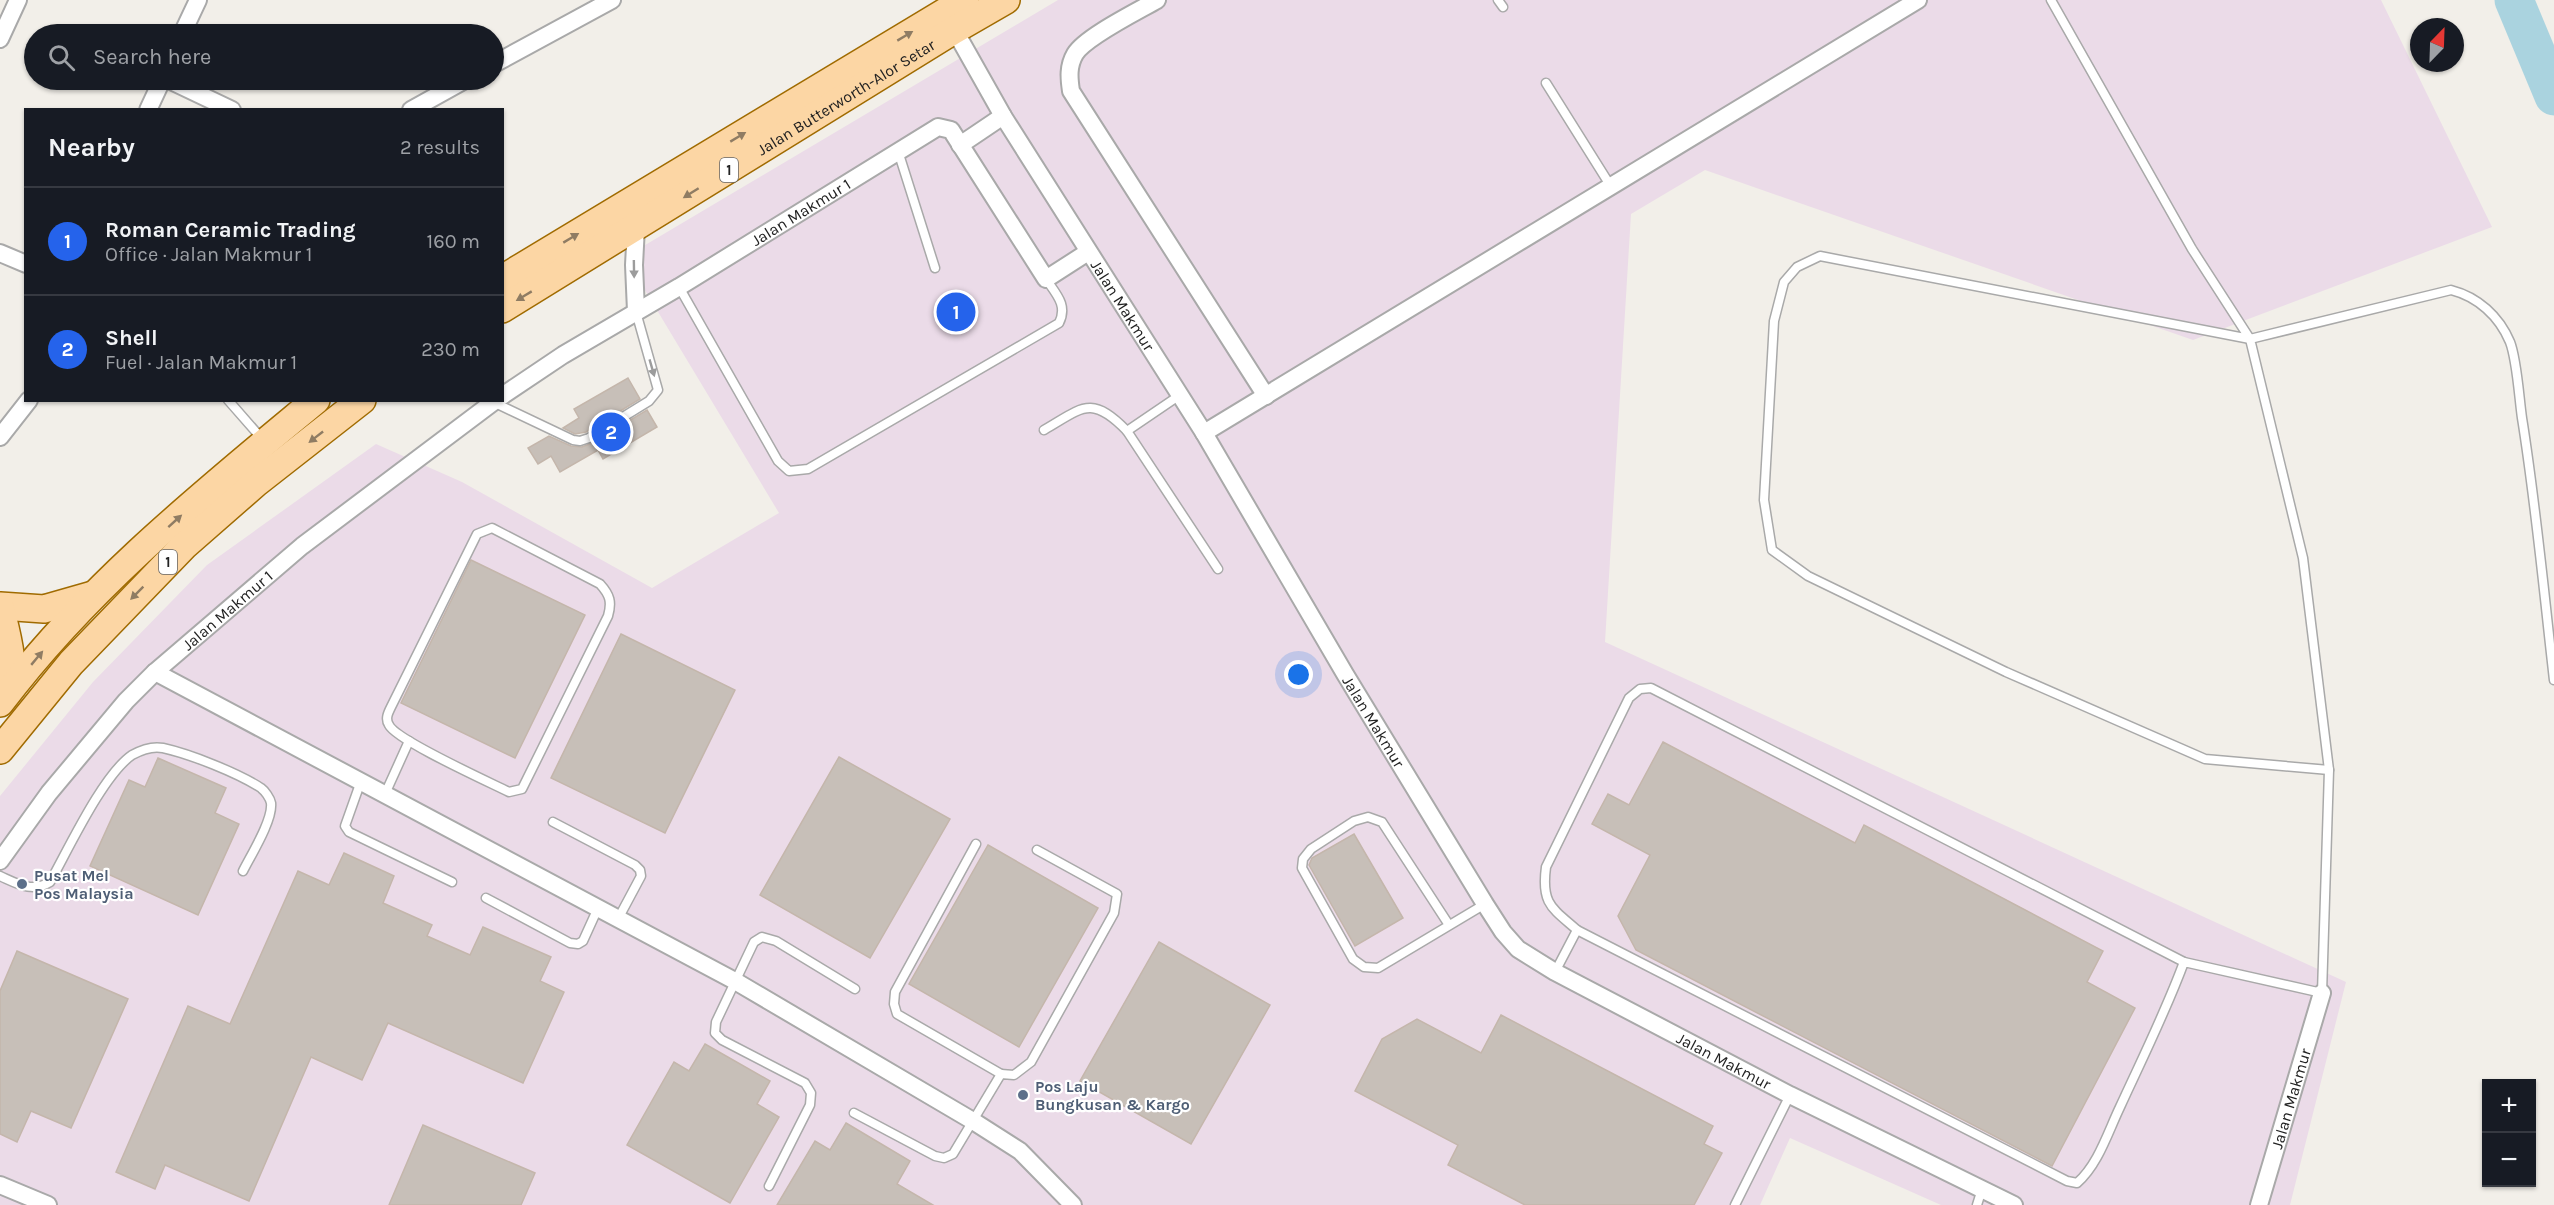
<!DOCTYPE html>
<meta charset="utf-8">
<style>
:root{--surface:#171b24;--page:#20242c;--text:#f1f3f6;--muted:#9ea1a6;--line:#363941;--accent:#2563eb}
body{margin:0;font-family:Karla,sans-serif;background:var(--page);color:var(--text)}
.controls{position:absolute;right:18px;bottom:18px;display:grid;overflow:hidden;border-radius:0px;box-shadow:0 2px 4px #0004}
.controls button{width:54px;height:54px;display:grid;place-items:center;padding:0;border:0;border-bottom:2px solid var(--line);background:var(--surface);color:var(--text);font:30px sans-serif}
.compass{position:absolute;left:2410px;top:18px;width:54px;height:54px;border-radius:50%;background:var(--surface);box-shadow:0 2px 4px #0004;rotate:23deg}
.you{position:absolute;left:1299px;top:675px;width:21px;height:21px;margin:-15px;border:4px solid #fff;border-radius:50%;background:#1a73e8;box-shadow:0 0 0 9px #1a73e833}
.badge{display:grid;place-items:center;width:39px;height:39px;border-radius:50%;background:var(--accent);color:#fff;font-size:20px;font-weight:700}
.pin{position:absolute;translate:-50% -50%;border:3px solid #fff;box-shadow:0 2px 6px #0006}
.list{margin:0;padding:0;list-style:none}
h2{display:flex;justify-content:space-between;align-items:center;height:78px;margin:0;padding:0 24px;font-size:26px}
h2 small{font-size:20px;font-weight:400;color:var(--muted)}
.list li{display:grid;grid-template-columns:39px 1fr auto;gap:18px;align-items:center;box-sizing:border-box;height:108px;padding:0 24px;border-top:2px solid var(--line)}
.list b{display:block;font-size:22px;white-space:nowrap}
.list p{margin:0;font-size:20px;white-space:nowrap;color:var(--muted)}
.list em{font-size:20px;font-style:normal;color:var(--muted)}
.icon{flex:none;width:33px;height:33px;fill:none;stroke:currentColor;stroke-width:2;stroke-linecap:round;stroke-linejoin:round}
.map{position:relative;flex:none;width:2554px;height:1205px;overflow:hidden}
.search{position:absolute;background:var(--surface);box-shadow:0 2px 4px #0004;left:24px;top:24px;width:480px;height:66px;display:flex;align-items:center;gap:15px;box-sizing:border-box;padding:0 21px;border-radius:33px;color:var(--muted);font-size:22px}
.panel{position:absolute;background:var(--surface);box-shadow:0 2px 4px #0004;left:24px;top:108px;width:480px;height:294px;border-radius:0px}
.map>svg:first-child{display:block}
.industrial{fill:#ebdbe8}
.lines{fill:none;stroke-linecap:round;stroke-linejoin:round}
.river{stroke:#aad3df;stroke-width:39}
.building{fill:#c7bfb8;stroke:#c4b6ab;stroke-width:1.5}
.lane-casing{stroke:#a9a9a9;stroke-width:11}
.street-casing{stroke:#a9a9a9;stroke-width:20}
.primary-casing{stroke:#a06b00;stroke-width:30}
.lane{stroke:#fff;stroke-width:8}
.street{stroke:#fff;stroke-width:16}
.primary{stroke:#fcd6a4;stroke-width:27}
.oneway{fill:#8f7c63}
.oneway2{fill:#9c9c9c}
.service-dot{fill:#5c6f8a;stroke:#fff;stroke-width:2}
.labels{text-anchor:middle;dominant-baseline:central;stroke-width:4.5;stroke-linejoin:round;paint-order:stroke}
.shield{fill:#fff;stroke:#646464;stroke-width:1.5}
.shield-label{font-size:15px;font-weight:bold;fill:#222}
.street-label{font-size:16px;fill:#222;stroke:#fff}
.service-label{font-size:16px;font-weight:bold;fill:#4e5e75;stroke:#fff;text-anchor:start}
</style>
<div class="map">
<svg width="2554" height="1205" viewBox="0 0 2554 1205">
<rect width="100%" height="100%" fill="#f2efe9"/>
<polygon class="industrial" points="1058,0 2381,0 2492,227 2193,340 1705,170 1631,214 1605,642 2346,982 2290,1205 1941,1205 1790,1138 1760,1205 0,1205 0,796 93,682 207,565 376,444 462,482 652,588 779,513 625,257"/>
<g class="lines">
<polyline class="river" points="2514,0 2554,96"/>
</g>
<g class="building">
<polygon points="628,378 640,399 586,432 575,434 563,428 579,418 574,409"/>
<polygon points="647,410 657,427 603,459 598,450 560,472 551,456 538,464 528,448 549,436 571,446 582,447 592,443"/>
<polygon points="471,560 585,615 515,758 401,703"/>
<polygon points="621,634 735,690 665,833 551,778"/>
<polygon points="1663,742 1855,843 1864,825 2103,951 2087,982 2135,1008 2052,1166 1636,950 1618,916 1650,855 1592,824 1608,794 1629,805"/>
<polygon points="839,757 950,819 870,958 760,895"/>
<polygon points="158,758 226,788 215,813 239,824 198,915 90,866 129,780 145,787"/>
<polygon points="1354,834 1403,918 1355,946 1309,865 1312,858"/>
<polygon points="988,845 1098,908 1019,1047 909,984"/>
<polygon points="344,853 394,876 383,903 432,925 427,936 470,955 483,927 551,957 540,981 564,992 523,1083 388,1023 362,1080 311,1057 249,1201 165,1165 155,1189 116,1172 188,1006 230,1024 298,871 329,885"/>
<polygon points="1159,942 1270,1005 1191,1144 1080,1081"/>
<polygon points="17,951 128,999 71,1128 31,1111 17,1142 0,1134 0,991"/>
<polygon points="1501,1015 1713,1126 1704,1144 1722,1153 1694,1205 1525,1205 1448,1165 1458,1145 1355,1091 1382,1039 1417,1019 1481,1053"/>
<polygon points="705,1044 770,1081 757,1104 779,1117 730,1203 627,1145 674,1062 689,1071"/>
<polygon points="846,1123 910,1161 897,1184 933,1205 777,1205 815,1141 830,1150"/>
<polygon points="423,1125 535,1173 521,1205 389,1205"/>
</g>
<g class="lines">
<defs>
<g id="lane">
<polyline points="1498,0 1503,7"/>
<polyline points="2051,0 2192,249 2250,339 1820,256 1797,267 1784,282 1774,321 1764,500 1772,550 1808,576 2006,672 2205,759 2329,770"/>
<polyline points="1546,83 1610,185"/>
<polyline points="898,151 935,268"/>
<path d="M679,287L778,461L789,471L808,469L1059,323C1068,305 1056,294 1046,279"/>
<polyline points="1180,395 1127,431 1218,569"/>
<polyline points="228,400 263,440"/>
<polyline points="493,402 573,440 580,441 589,438 649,401 658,390 636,312"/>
<path d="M1044,430C1082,408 1091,394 1127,431"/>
<path d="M492,528L600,584C610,595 612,602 608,616L522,789L509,792C489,782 396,740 389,725C385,719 388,713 391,707L477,534Z"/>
<polyline points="361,781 345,826 349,832 452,882"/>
<polyline points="385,794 409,741"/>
<polyline points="553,822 635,865 640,870 641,876 618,919"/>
<polyline points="976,844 895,992 894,1004 897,1014 1001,1074"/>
<path d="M0,876C18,884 32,893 50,882C69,848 103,775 132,755C141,750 153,746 163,748C190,754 238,773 261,788C265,791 270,798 271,803C273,820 251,855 243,871"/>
<polyline points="486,898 570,943 578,944 583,941 598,908"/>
<polyline points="1449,925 1382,822 1368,817 1354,821 1311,849 1303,859 1302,868 1353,959 1364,967 1378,968 1485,904"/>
<path d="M1577,930C1552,908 1541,904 1546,867L1629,698L1640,689L1651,688L2184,962"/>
<path d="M1555,972L1577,930L2067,1181L2077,1183C2098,1165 2108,1132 2120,1107C2142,1059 2166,1011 2184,962L2322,993L2329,770L2303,558L2250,339L2451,290C2478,297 2499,316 2510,342C2517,360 2519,397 2522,418C2536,505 2544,593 2554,680"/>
<polyline points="854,1113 935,1156 944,1158 953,1154 1001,1074 1014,1075 1031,1062 1114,913 1117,894 1037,850"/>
<polyline points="769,1186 810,1105 811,1093 805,1083 722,1040 715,1033 716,1022 754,942 762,937 776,941 855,989"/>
<polyline points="1735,1205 1790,1095"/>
<polyline points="1977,1205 1982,1189"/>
</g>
<g id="street">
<path d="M1157,0C1138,11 1085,37 1075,54C1068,66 1069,78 1071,91L1266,396"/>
<path id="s1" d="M950,22L1003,116L1204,433L1345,674L1485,904L1503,932L1518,949L1555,972L1790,1095L2014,1205"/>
<polyline points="182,34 198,0"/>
<polyline points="0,39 18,0"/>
<polyline points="494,64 612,0"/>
<polyline points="169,80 232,110"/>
<polyline points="148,110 162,80"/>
<polyline points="411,110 465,80"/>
<polyline points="960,145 1003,116"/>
<polyline points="636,227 634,265 636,311"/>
<polyline points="0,253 26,264"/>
<path id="s2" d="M502,396L563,355L679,287L938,127L951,130L1046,279L1088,252"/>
<polyline points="1204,433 1918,0"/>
<polyline points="0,437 29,400"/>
<polyline points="155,672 735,981 973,1121 1020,1151 1073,1205"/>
<path id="s3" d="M0,861L49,793L126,701L155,672L302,546L496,400"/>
<polyline points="0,1185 48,1205"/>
<path id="s4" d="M2259,1205L2322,993"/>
</g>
<g id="primary">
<polyline points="502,279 965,0"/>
<path id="s5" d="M502,309L954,30L1006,0"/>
<polyline points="0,606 44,609 93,595"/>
<path d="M0,607C7,636 16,664 7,693"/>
<path d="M0,703C88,586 204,493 316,400"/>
<polyline points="0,750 71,663 184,546 256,483 362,400"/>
</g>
</defs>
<use href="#lane" class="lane-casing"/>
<use href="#street" class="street-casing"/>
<use href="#primary" class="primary-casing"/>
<use href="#lane" class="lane"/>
<use href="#street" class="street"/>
<use href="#primary" class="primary"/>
</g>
<defs><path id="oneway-solid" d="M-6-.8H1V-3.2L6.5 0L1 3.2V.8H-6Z" transform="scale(1.5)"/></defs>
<g class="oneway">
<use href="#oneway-solid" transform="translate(905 36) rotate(-31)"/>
<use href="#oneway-solid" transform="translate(738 137) rotate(-31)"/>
<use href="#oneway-solid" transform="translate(691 193) rotate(148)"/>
<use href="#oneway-solid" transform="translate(571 238) rotate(-31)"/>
<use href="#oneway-solid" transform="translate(524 296) rotate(149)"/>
<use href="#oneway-solid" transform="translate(316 437) rotate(142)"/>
<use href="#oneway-solid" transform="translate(175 521) rotate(-42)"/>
<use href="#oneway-solid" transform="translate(137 593) rotate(135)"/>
<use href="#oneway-solid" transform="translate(37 658) rotate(-50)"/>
</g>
<g class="oneway2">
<use href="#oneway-solid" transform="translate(634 269) rotate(89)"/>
<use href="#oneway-solid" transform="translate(652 368) rotate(74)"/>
</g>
<g class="service-dot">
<circle cx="22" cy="884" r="6"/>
<circle cx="1023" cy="1095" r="6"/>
</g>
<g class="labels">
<g class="shield">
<rect x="720" y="158" width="18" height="24" rx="4.5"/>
<rect x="159" y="550" width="18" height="24" rx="4.5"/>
</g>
<g class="shield-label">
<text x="729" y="170">1</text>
<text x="168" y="562">1</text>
</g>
<g class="street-label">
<text stroke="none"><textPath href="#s5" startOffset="404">Jalan Butterworth-Alor Setar</textPath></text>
<text stroke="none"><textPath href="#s2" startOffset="351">Jalan Makmur 1</textPath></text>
<text stroke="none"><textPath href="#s1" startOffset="332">Jalan Makmur</textPath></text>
<text stroke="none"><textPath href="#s3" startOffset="340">Jalan Makmur 1</textPath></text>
<text stroke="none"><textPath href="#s1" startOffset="818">Jalan Makmur</textPath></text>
<text stroke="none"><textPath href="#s1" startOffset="1322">Jalan Makmur</textPath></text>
<text stroke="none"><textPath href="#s4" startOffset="111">Jalan Makmur</textPath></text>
</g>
<g class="service-label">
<text x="34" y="875">Pusat Mel<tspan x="34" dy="18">Pos Malaysia</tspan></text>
<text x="1035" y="1086">Pos Laju<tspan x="1035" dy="18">Bungkusan &amp; Kargo</tspan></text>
</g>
</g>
</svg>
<div class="controls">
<button>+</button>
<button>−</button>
</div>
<svg class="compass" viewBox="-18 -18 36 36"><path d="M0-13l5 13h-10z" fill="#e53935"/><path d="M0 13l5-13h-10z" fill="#9ea1a6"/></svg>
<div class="you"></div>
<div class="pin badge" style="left:956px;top:312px">1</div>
<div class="pin badge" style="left:611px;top:432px">2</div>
<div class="search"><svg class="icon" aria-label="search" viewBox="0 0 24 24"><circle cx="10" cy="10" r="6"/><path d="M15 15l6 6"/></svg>Search here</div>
<section class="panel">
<h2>Nearby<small>2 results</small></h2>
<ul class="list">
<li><span class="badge">1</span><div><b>Roman Ceramic Trading</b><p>Office · Jalan Makmur 1</p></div><em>160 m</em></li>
<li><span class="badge">2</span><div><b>Shell</b><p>Fuel · Jalan Makmur 1</p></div><em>230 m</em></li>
</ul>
</section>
</div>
